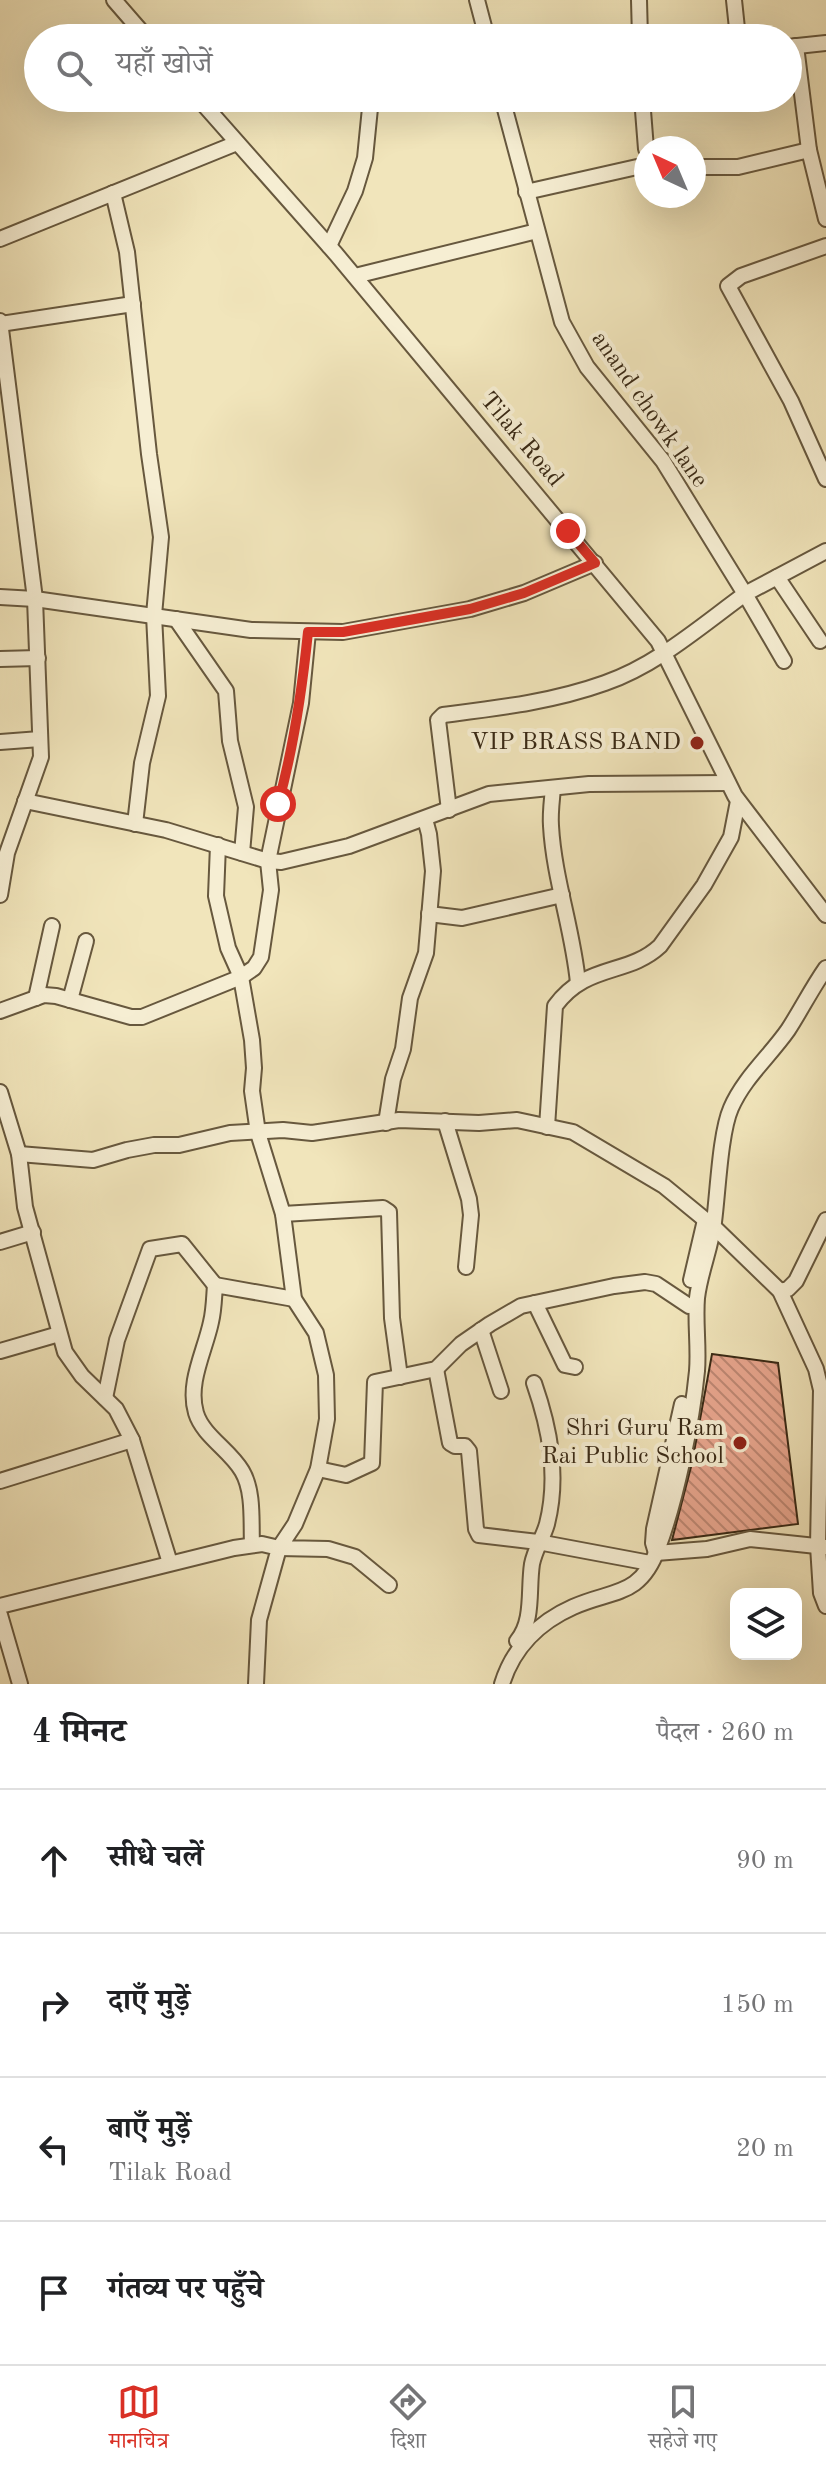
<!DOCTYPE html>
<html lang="hi">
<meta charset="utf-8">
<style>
:root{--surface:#fff;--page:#f6f6f6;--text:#202124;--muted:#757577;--line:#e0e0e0;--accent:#d93025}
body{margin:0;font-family:"Old Standard TT","Noto Serif Devanagari",serif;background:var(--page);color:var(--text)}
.controls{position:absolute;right:24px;bottom:24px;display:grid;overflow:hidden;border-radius:16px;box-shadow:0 8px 32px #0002}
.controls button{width:72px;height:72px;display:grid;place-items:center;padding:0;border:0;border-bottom:2px solid var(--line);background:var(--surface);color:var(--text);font:40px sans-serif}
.compass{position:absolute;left:634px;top:136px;width:72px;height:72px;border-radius:50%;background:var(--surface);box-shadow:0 8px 32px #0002;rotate:316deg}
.stop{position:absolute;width:24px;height:24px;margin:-18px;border:6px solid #d93025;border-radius:50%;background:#fff}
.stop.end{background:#d93025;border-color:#fff;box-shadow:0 2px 8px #0008}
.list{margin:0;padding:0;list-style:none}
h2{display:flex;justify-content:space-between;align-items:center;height:104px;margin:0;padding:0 32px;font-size:34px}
h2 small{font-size:26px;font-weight:400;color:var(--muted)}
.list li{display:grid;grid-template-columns:52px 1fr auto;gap:24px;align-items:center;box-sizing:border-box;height:144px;padding:0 32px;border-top:2px solid var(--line)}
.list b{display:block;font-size:30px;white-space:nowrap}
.list p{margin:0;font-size:26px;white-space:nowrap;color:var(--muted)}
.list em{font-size:26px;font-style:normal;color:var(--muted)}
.icon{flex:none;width:44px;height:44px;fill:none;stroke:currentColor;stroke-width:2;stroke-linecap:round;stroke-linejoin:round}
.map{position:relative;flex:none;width:826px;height:1684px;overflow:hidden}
.search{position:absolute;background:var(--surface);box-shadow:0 8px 32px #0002;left:24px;right:24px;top:24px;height:88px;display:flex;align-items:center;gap:20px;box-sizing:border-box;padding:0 28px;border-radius:44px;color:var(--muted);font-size:30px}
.sheet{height:680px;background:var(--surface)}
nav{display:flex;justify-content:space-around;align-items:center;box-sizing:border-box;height:112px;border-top:2px solid var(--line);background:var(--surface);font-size:22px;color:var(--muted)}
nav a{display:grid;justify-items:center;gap:4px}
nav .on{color:var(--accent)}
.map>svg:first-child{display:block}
.building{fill:url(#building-back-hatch);stroke:#392915;stroke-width:2}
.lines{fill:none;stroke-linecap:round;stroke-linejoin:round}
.minor-casing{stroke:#67583e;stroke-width:18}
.minor{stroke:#f6eed3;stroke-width:14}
.route{stroke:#d93025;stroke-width:10}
.poi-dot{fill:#8f2418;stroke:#f6eed3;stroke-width:3}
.labels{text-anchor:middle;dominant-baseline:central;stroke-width:8;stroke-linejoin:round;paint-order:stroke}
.street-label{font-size:24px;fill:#392915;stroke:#f6eed3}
.poi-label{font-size:24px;fill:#392915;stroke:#f6eed3;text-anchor:end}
</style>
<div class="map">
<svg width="826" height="1684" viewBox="0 0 826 1684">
<defs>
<pattern id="building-back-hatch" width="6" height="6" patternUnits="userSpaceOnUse" patternTransform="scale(2)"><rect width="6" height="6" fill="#e9a790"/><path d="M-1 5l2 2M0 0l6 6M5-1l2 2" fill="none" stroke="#be8874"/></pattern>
</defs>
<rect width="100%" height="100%" fill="#f1e5bb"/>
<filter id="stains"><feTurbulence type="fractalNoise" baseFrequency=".0025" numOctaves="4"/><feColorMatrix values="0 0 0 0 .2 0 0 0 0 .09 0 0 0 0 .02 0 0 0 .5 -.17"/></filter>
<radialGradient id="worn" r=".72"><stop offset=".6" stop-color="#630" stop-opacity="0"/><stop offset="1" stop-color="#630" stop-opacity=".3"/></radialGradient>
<polygon class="building" points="712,1354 778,1363 798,1524 672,1540 692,1463"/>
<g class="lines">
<defs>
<g id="minor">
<polyline points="114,0 147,38"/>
<polyline points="477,0 487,38"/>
<polyline points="639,0 640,38"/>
<polyline points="734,0 738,38"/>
<polyline points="796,46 809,150"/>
<polyline points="788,47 826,43"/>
<polyline points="198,98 336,254 658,641 735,796 826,915"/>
<polyline points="642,98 646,149"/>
<polyline points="694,167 738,167 809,150 826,219"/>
<polyline points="526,192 646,165"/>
<polyline points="113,193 127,252 149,454 161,537 154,615 158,696 142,763 135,824"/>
<polyline points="0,239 237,143"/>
<polyline points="329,246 355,191 365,158 371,98"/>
<polyline points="826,246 741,276 728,286 791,401 826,479"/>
<polyline points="355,276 537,231"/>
<polyline points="0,321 35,599 41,757 7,853 0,895"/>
<polyline points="0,324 133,304"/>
<polyline points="777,577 820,641"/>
<polyline points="0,597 35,599 251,630 343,632 470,609 524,593 595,563"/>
<polyline points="176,619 226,691 230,741 246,807 242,853"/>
<polyline points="0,659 38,658"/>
<polyline points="784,661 745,594 826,551"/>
<polyline points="0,742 40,739"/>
<path d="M553,788C552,800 550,813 551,826C554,879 573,930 578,983"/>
<polyline points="25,801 166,830 268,861 281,862 349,846 489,794 589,784 728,783"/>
<path d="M449,810L438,720L443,715C498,708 552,702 605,683C657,665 701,626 745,594L663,461L587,367L562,322L502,98"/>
<polyline points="218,845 216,896 228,948 241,977 252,1040 254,1068 252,1091 258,1133 283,1214 294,1299 316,1333 326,1375 327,1419 318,1469 295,1524 279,1548 328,1549 355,1557 389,1585"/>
<polyline points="429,914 462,918 562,895"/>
<polyline points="36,998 52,926"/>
<polyline points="70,1000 86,941"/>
<polyline points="0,1011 44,995 56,996 131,1017 142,1017 241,977 254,968 261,957 271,890 268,861 301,703 308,632"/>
<polyline points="0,1092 19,1154 25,1207 65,1352 82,1376 116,1409 132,1440 170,1563"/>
<polyline points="445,1121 469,1199 471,1215 466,1267"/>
<polyline points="386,1123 393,1079 403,1049 410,998 426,953 433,871 429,834 425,819"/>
<path d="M547,1127L555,1006C586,963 628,976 660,946L704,885L731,837L738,801"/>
<polyline points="19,1154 93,1160 127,1150 154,1145 179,1145 230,1133 283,1130 312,1133 399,1120 479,1123 517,1120 573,1132 664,1186 714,1227 780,1291 816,1369 821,1390 818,1546 821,1593 826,1606"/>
<polyline points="283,1214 383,1208 389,1212 392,1318 400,1377"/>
<polyline points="0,1242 33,1232"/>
<polyline points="691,1280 705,1220"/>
<polyline points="780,1291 788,1289 796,1281 826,1220"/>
<polyline points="535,1303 565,1365 575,1367"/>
<polyline points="481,1330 501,1391"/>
<polyline points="0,1351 59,1334"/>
<polyline points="436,1369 450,1443 455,1446 465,1446 469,1451 476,1529 479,1535 538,1542 650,1563"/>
<polyline points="105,1398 117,1340 150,1249 182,1244 215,1285"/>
<polyline points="682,1404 654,1529 653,1543 656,1553 707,1549 750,1539 826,1547"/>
<polyline points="318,1469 346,1475 372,1463 375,1382 436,1369 461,1344 490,1324 521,1306 535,1303 614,1286 645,1282 656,1284 689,1306"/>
<polyline points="0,1481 132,1440"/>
<path d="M252,1544C251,1522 254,1491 242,1471C230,1450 203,1436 196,1413C187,1383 205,1351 211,1322C214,1310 214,1297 215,1285L294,1299"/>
<polyline points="0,1606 234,1548 262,1544 279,1548 259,1620 256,1684"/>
<polyline points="0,1615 20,1684"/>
<path d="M517,1641C534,1621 528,1590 532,1564C535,1549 543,1538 547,1524C559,1476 550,1429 534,1383"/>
<path d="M502,1684C513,1648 539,1622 573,1607C613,1589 640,1598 658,1548C676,1500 692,1423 697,1371C699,1347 695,1323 697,1298C700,1272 711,1248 714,1222C718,1192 720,1133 731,1108C744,1078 769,1057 788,1030C801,1010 812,988 826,968"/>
</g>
</defs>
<use href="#minor" class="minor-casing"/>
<use href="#minor" class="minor"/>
</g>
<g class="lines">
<path class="route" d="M278,804C294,747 302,691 308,632H343L470,609L524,593L595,563L568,531"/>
</g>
<g class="poi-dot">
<circle cx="697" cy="743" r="8"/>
<circle cx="740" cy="1443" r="8"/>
</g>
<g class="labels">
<g class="street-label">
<text transform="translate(649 410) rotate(55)">anand chowk lane</text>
<text transform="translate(521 440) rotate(50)">Tilak Road</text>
</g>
<g class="poi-label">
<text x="681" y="743">VIP BRASS BAND</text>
<text x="724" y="1429">Shri Guru Ram<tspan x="724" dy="28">Rai Public School</tspan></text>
</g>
</g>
<rect width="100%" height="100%" filter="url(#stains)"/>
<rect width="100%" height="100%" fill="url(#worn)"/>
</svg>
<div class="controls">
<button><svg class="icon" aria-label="layers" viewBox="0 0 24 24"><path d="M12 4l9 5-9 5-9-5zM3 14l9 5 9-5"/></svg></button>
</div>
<svg class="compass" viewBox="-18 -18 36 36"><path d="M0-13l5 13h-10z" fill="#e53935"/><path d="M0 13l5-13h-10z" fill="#757577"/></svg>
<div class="stop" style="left:278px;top:804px"></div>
<div class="stop end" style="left:568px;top:531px"></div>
<div class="search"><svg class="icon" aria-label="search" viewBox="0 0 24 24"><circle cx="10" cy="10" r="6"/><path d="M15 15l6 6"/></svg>यहाँ खोजें</div>
</div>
<section class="sheet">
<h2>4 मिनट<small>पैदल · 260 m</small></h2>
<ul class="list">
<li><svg class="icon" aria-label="ahead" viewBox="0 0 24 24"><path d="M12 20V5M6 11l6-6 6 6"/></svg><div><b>सीधे चलें</b></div><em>90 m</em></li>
<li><svg class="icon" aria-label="right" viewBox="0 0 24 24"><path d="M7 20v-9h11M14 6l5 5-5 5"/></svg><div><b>दाएँ मुड़ें</b></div><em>150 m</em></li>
<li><svg class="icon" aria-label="left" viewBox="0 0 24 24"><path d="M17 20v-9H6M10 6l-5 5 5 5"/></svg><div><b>बाएँ मुड़ें</b><p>Tilak Road</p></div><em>20 m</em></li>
<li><svg class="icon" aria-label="arrive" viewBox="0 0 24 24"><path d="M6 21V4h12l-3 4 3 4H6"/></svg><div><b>गंतव्य पर पहुँचे</b></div></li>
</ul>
</section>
<nav>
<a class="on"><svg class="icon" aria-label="map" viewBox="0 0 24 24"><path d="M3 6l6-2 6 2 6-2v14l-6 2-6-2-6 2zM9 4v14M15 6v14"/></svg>मानचित्र</a>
<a><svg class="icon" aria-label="directions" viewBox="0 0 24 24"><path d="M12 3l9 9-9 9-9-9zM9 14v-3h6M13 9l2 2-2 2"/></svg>दिशा</a>
<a><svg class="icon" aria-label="saved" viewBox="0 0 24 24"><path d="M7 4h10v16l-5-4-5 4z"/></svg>सहेजे गए</a>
</nav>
